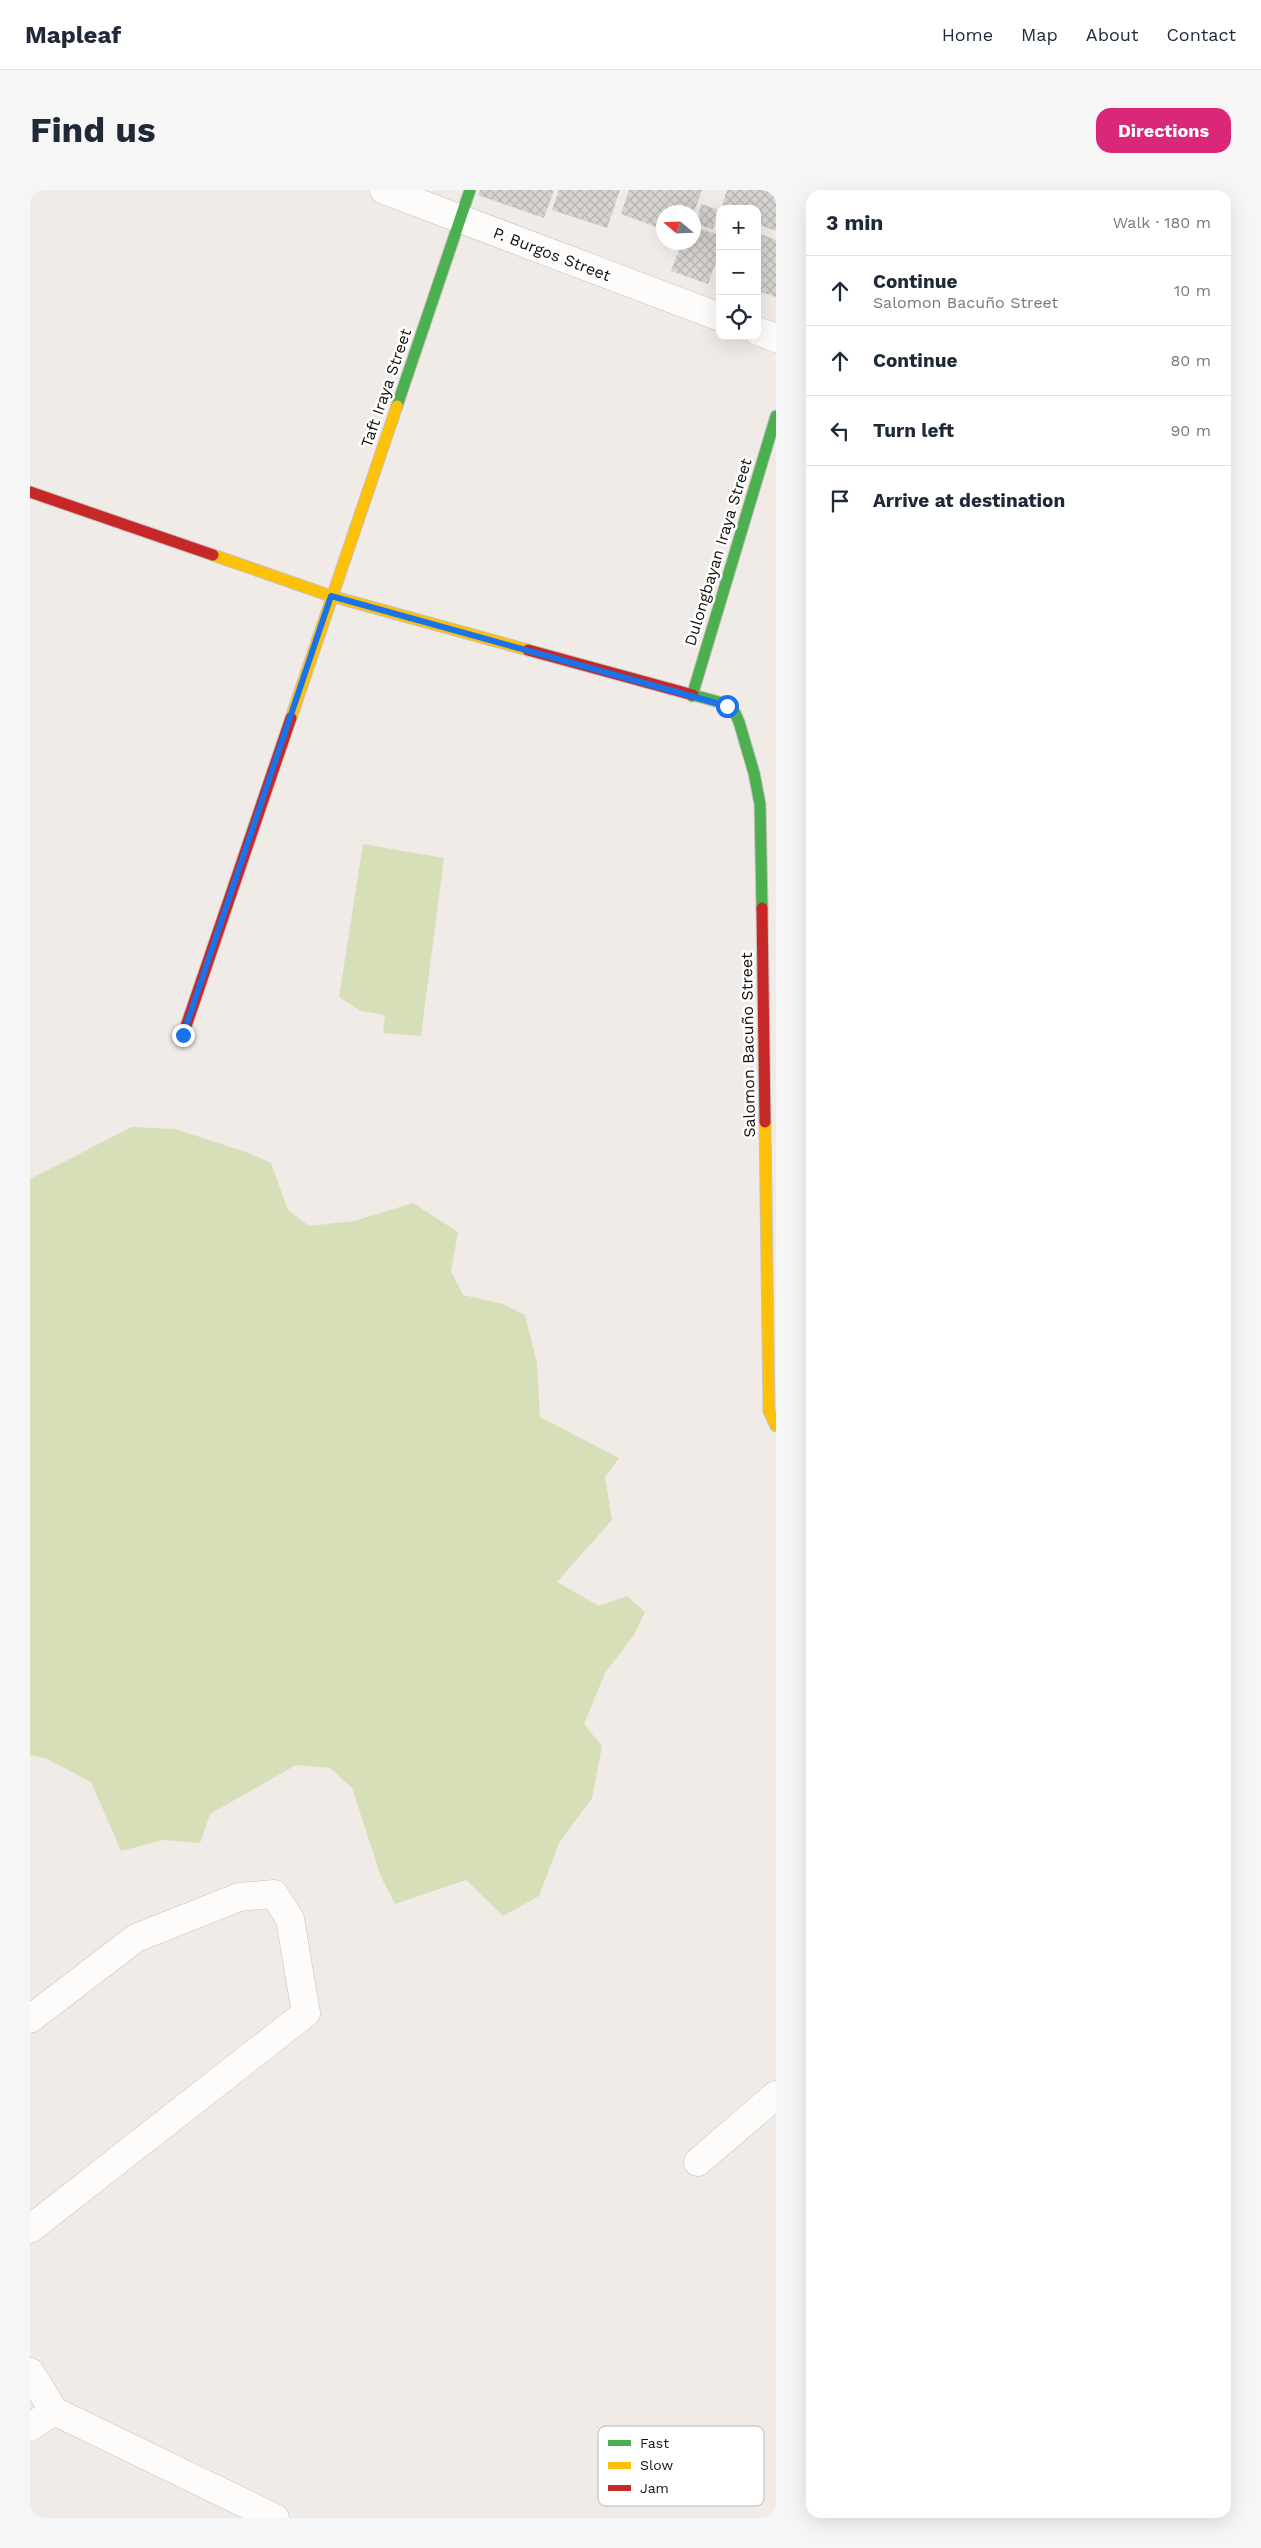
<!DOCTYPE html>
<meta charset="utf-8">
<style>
:root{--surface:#fff;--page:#f6f6f7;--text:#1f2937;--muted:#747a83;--line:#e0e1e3;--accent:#db2777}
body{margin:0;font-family:"Work Sans",sans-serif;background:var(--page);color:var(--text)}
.controls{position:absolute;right:15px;top:15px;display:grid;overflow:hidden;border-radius:10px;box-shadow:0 5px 20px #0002}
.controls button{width:45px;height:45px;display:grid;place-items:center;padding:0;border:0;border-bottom:1px solid var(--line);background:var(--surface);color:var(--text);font:25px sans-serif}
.compass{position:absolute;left:626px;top:15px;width:45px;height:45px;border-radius:50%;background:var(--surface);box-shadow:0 5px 20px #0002;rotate:289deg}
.stop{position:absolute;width:15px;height:15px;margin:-11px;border:4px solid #1a73e8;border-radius:50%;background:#fff}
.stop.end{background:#1a73e8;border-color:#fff;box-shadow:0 1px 5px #0008}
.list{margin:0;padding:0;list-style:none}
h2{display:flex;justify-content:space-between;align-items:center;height:65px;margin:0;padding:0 20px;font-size:21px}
h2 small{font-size:16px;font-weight:400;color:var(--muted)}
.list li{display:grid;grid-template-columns:32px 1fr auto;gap:15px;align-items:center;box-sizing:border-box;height:70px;padding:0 20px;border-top:1px solid var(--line)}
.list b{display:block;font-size:19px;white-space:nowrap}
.list p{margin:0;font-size:16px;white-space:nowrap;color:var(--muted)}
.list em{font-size:16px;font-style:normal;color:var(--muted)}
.icon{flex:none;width:28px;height:28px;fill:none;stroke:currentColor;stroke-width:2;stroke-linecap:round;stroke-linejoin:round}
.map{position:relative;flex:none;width:746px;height:2328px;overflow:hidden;border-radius:15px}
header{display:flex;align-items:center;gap:30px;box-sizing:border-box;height:70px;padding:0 25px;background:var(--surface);border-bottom:1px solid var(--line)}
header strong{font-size:24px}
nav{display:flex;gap:28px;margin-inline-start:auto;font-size:18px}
.intro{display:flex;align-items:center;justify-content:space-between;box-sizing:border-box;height:120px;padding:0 30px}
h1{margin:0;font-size:35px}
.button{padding:12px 22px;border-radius:15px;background:var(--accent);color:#fff;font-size:18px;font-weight:700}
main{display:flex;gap:30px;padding:0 30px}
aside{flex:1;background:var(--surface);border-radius:15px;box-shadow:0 5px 20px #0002}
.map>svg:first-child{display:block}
.green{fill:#d7dfb9}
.building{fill:url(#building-cross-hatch)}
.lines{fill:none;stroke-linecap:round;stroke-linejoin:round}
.street-casing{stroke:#c7c3bf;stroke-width:29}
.fast-casing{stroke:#c7c3bf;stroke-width:13}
.slow-casing{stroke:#c7c3bf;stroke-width:13}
.jam-casing{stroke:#c7c3bf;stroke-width:13}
.street{stroke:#fdfcfb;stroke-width:28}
.fast{stroke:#4caf50;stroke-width:11}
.slow{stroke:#ffc107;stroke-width:11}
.jam{stroke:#c62828;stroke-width:11}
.route{stroke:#1a73e8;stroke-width:6}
.labels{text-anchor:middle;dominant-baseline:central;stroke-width:5;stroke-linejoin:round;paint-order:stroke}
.street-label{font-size:16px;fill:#151310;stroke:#fff}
.key{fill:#fff;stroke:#b9b8b7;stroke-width:1}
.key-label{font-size:14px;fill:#151310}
</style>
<header>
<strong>Mapleaf</strong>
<nav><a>Home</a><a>Map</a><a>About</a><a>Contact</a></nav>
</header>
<div class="intro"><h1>Find us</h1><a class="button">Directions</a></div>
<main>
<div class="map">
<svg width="746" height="2328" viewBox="0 0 746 2328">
<defs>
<pattern id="building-cross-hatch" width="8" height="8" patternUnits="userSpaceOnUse" patternTransform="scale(1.25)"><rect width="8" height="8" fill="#d7d3cf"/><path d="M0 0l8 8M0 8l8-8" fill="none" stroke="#b8b4b1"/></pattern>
</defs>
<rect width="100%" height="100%" fill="#f0ebe7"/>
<g class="green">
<polygon points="333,654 414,668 391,846 353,843 355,825 331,821 309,807"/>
<polygon points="102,937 145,939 219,963 241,973 258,1020 279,1036 324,1031 383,1013 428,1042 421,1081 433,1105 473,1114 495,1125 507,1173 510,1227 589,1268 575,1287 582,1330 527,1392 569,1416 597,1406 615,1422 604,1445 575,1483 554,1534 572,1556 562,1608 529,1653 509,1706 473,1726 436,1690 365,1714 351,1687 322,1598 300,1578 266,1575 180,1624 170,1653 133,1650 91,1661 61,1592 15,1568 0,1565 0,989"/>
</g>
<g class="building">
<polygon points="450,0 524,0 514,28 448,5"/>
<polygon points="529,0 590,0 577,38 522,20"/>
<polygon points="599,0 672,0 664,22 634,22 632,39 591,24"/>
<polygon points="697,0 746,0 746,41 727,34 727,19 691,19"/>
<polygon points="671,14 689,20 683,39 666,34"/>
<polygon points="664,36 690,46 690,61 678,94 641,81 652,52 664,52"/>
<polygon points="727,43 746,50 746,107 727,101"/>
</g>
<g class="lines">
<defs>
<g id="street">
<polyline points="354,0 690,127"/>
<polyline points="727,141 746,148"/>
<polyline points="0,1829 106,1748 209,1707 244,1704 260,1729 276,1823 0,2039"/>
<polyline points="668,1972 746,1905"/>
<polyline points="0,2182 24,2221 245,2328"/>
<polyline points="0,2237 24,2221"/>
</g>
<g id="fast">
<polyline points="367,216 440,0"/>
<polyline points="663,505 689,512 705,523 709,532 724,583 730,614 732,718"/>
<polyline points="662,506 746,226"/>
</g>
<g id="slow">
<polyline points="183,365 301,406 498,460"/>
<polyline points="261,528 367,216"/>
<polyline points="735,932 739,1221 746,1236"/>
</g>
<g id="jam">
<polyline points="0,302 183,365"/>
<polyline points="498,460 663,505"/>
<polyline points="732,718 735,932"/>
<polyline points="153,845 261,528"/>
</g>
</defs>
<use href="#street" class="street-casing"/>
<use href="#fast" class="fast-casing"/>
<use href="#slow" class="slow-casing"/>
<use href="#jam" class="jam-casing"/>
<use href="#street" class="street"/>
<use href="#fast" class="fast"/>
<use href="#slow" class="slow"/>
<use href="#jam" class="jam"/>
</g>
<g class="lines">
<polyline class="route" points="153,845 301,406 697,516"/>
</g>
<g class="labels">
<g class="street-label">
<text transform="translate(522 64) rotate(21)">P. Burgos Street</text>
<text transform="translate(356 198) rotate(-71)">Taft Iraya Street</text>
<text transform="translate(688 362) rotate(-73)">Dulongbayan Iraya Street</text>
<text transform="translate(718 855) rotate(-91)">Salomon Bacuño Street</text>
</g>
</g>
<rect x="568" y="2236" width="166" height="80" rx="8" class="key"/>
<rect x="578" y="2250" width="23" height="6" fill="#4caf50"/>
<rect x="578" y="2272" width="23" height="7" fill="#ffc107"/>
<rect x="578" y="2295" width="23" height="6" fill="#c62828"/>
<g class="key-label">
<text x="610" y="2258">Fast</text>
<text x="610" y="2280">Slow</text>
<text x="610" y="2303">Jam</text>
</g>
</svg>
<div class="controls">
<button>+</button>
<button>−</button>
<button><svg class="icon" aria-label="locate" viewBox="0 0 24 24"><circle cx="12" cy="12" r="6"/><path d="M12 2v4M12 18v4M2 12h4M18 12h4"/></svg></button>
</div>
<svg class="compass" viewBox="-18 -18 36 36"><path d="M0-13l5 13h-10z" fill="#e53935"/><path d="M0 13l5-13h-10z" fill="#747a83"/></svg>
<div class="stop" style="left:697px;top:516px"></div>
<div class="stop end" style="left:153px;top:845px"></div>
</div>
<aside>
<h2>3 min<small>Walk · 180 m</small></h2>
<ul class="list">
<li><svg class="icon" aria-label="ahead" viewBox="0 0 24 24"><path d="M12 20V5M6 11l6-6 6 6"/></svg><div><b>Continue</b><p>Salomon Bacuño Street</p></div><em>10 m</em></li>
<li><svg class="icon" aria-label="ahead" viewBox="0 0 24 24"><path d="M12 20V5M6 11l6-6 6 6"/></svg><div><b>Continue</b></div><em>80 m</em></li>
<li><svg class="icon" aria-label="left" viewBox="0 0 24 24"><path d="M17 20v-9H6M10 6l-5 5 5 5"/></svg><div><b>Turn left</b></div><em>90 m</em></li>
<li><svg class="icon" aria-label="arrive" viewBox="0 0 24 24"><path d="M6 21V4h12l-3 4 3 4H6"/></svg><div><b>Arrive at destination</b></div></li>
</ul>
</aside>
</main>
